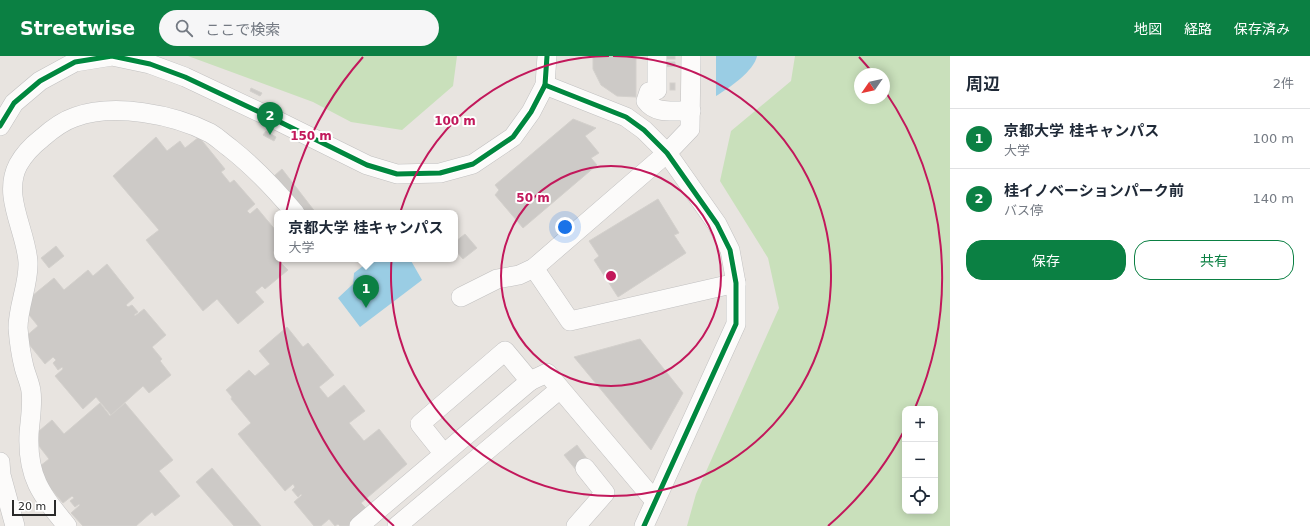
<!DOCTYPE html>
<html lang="ja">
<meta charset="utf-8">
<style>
:root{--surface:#fff;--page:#f6f6f7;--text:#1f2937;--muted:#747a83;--line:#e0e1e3;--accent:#0b8043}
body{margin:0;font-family:"DejaVu Sans","Noto Sans JP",sans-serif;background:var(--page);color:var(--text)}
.controls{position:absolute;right:12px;bottom:12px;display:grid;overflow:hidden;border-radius:8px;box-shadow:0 2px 10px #0003}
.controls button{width:36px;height:36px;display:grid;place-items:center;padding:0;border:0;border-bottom:1px solid var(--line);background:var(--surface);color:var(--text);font:20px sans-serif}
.compass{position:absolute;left:854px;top:12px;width:36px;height:36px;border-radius:50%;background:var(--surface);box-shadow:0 2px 10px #0003;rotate:236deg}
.scale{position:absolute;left:12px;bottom:10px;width:44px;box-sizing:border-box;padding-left:4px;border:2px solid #2a2a2a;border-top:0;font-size:11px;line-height:14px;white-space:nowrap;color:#2a2a2a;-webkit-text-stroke:3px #fff;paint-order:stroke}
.you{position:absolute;left:565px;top:171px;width:14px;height:14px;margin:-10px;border:3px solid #fff;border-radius:50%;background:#1a73e8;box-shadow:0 0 0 6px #1a73e833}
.badge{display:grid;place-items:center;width:26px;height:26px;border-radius:50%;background:var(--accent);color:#fff;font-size:13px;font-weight:700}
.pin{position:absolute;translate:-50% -33px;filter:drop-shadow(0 1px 2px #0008)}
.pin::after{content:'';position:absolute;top:21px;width:14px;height:12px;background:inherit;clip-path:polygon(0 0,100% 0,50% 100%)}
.popup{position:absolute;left:274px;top:154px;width:184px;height:52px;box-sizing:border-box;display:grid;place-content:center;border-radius:8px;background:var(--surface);filter:drop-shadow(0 1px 3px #0005);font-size:13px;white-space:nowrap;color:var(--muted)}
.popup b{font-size:15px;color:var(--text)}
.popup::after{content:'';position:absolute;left:50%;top:100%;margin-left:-8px;border:8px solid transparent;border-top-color:var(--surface)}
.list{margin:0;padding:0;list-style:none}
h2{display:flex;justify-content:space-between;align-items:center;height:52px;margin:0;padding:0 16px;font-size:17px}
h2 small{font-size:13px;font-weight:400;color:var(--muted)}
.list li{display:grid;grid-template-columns:26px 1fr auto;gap:12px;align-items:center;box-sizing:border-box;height:60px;padding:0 16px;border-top:1px solid var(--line)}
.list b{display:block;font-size:15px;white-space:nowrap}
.list p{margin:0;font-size:13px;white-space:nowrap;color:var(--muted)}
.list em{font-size:13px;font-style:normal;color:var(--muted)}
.actions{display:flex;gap:8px;padding:12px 16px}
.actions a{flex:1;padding:9px 0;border:1px solid var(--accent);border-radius:16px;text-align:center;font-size:14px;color:var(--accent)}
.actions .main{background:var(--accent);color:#fff}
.icon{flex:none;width:22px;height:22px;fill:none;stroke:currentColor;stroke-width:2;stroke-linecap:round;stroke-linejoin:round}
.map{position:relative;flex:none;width:950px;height:470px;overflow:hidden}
header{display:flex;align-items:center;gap:24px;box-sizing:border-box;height:56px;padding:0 20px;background:var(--accent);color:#fff}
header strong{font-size:19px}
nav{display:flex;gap:22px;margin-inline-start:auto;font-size:14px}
.search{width:280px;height:36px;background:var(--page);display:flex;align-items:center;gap:10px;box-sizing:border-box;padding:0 14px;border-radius:22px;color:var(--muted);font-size:15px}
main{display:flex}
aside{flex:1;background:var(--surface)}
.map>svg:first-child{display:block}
.green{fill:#c9e0bb;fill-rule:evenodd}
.water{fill:#9acde4}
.building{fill:#cdcac7;stroke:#d3d0cc}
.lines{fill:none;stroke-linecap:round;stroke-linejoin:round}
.minor-casing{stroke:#c1c0c0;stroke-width:20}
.minor{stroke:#fcfbfa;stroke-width:19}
.cycleway-casing{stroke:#fff;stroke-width:8}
.cycleway{stroke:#00873e;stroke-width:5}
.ring{fill:none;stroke:#c2185b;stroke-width:2}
.centre{fill:#c2185b;stroke:#fff;stroke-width:2}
.ring-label{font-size:12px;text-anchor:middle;font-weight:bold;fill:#c2185b;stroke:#fff;stroke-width:4;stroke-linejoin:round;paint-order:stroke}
</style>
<header>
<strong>Streetwise</strong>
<div class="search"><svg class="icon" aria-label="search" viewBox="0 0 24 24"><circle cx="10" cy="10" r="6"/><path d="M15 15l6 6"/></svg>ここで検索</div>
<nav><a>地図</a><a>経路</a><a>保存済み</a></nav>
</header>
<main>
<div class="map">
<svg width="950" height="470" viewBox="0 0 950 470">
<rect width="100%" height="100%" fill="#e8e4e0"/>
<g class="green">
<polygon points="188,0 457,0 453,30 402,74 351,66 313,46"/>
<path d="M795,0H950V470H687L696,438L779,252L768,202L720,125L731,75L791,25ZM860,18H884V42H860ZM905,353H935V455H905Z"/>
</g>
<g class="water">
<path d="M716,0H757C754,15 729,32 716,40Z"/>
<polygon points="372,203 410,203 422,224 360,271 338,242 353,228 354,217"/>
</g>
<g class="building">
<polygon points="593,0 636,0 636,41 617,40 601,29 593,13"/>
<rect x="664" y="0" width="11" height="3"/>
<polygon points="664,6 675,6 675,10 664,11"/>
<rect x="670" y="27" width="5" height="7"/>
<polygon points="251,32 262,37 260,40 250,35"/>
<polygon points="573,63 596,72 585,80 599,97 591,102 597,109 523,172 495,139 499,134 495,129"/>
<polygon points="266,75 276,81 274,85 263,79"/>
<polygon points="156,81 167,95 180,85 185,92 199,81 225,113 221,116 230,127 234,124 255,148 247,155 250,158 257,152 277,176 277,192 273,196 277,203 288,214 265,233 262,230 255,236 264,246 238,268 217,243 203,255 146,184 159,174 113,120"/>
<polygon points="282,113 316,157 302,157 274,120"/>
<polygon points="658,143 679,177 674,179 686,197 618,241 594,204 599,200 589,185"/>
<polygon points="465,178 477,192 463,203 455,194 455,186"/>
<polygon points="56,190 64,200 49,212 41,202"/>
<polygon points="107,208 134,242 126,249 128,251 132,249 138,256 134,259 135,260 144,253 166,279 152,291 162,303 160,305 171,319 149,337 143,330 111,359 96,341 83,353 55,320 63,313 62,311 58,314 53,307 56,304 53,301 45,308 24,282 38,270 21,249 54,222 64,234 88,214 93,220"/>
<polygon points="287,271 303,291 308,287 334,319 319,331 328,342 344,329 365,355 349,367 364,385 379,373 407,408 361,447 368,454 349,470 340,470 338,468 335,470 329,463 321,470 314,470 294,446 302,439 301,438 298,441 292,434 295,431 293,428 285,435 238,378 251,367 231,343 232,341 226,334 249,314 255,320 270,308 259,295"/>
<polygon points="640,283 683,337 651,394 574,301"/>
<polygon points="100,347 110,360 125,347 173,404 159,415 180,440 155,460 152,456 136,470 83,470 71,457 80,449 79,448 75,451 70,445 74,442 72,440 63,447 35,414 49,403 32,381 52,364 64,378"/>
<polygon points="577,389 588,404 576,414 564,399"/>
<polygon points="212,412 261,470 234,470 196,426"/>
</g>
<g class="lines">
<defs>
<g id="minor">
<path d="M657,0V34L649,36L646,45C656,59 675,54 691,55"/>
<polyline points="545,29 626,61 644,74 667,97 717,168 730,194 736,227 736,268 644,470"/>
<polyline points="0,70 14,47 40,25 75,6 112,0 150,8 185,21 272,62 367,109 397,118 440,117 473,108 513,81 531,56 545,29 547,0"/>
<polyline points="534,212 570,265 736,227"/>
<polyline points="461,241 497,223 519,219 534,212 667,97 690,73 691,0"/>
<polyline points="530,325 547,317 655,445"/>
<polyline points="0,406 1,419 15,470"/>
<path d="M67,470C41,438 27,421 29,378C30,364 33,348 31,335C30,327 26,319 24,311C21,299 19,285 18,272C18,250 29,228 28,206C26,174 2,140 18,109C24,98 33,89 42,82C51,74 63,65 75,61C114,47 173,58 210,77C217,81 223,87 230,92C254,111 275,133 295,157"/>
<polyline points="359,470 530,325 505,295 420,368 444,398"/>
<polyline points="397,470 560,333"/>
<polyline points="576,470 605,437 585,412"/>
</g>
</defs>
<use href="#minor" class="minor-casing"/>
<use href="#minor" class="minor"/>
<defs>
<g id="cycleway">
<polyline points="545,29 626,61 644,74 667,97 717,168 730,194 736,227 736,268 644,470"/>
<polyline points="0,70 14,47 40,25 75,6 112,0 150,8 185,21 272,62 367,109 397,118 440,117 473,108 513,81 531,56 545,29 547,0"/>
</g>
</defs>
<use href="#cycleway" class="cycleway-casing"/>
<use href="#cycleway" class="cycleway"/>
</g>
<g class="ring">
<circle cx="611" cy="220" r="110"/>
<path d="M613 0A220 220 0 1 1 609 0"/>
<path d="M905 373A331 331 0 0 1 828 470M394 470A331 331 0 0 1 363 1M859 1A331 331 0 0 1 872 16M885 35A331 331 0 0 1 915 352"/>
</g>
<circle cx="611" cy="220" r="6" class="centre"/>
<g class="ring-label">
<text x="455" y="69">100 m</text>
<text x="311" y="84">150 m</text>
<text x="533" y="146">50 m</text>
</g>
</svg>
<div class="controls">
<button>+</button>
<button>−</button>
<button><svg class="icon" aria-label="locate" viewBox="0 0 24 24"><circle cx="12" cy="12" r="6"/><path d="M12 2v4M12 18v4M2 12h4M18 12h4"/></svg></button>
</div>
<svg class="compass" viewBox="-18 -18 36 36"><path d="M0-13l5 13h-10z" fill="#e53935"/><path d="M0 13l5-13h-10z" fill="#747a83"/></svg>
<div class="scale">20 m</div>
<div class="you"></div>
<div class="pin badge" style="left:366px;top:252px">1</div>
<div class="popup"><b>京都大学 桂キャンパス</b>大学</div>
<div class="pin badge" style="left:270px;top:79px">2</div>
</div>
<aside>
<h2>周辺<small>2件</small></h2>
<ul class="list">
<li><span class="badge">1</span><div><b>京都大学 桂キャンパス</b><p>大学</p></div><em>100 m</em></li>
<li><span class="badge">2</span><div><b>桂イノベーションパーク前</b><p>バス停</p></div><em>140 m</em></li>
</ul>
<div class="actions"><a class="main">保存</a><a>共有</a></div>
</aside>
</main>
